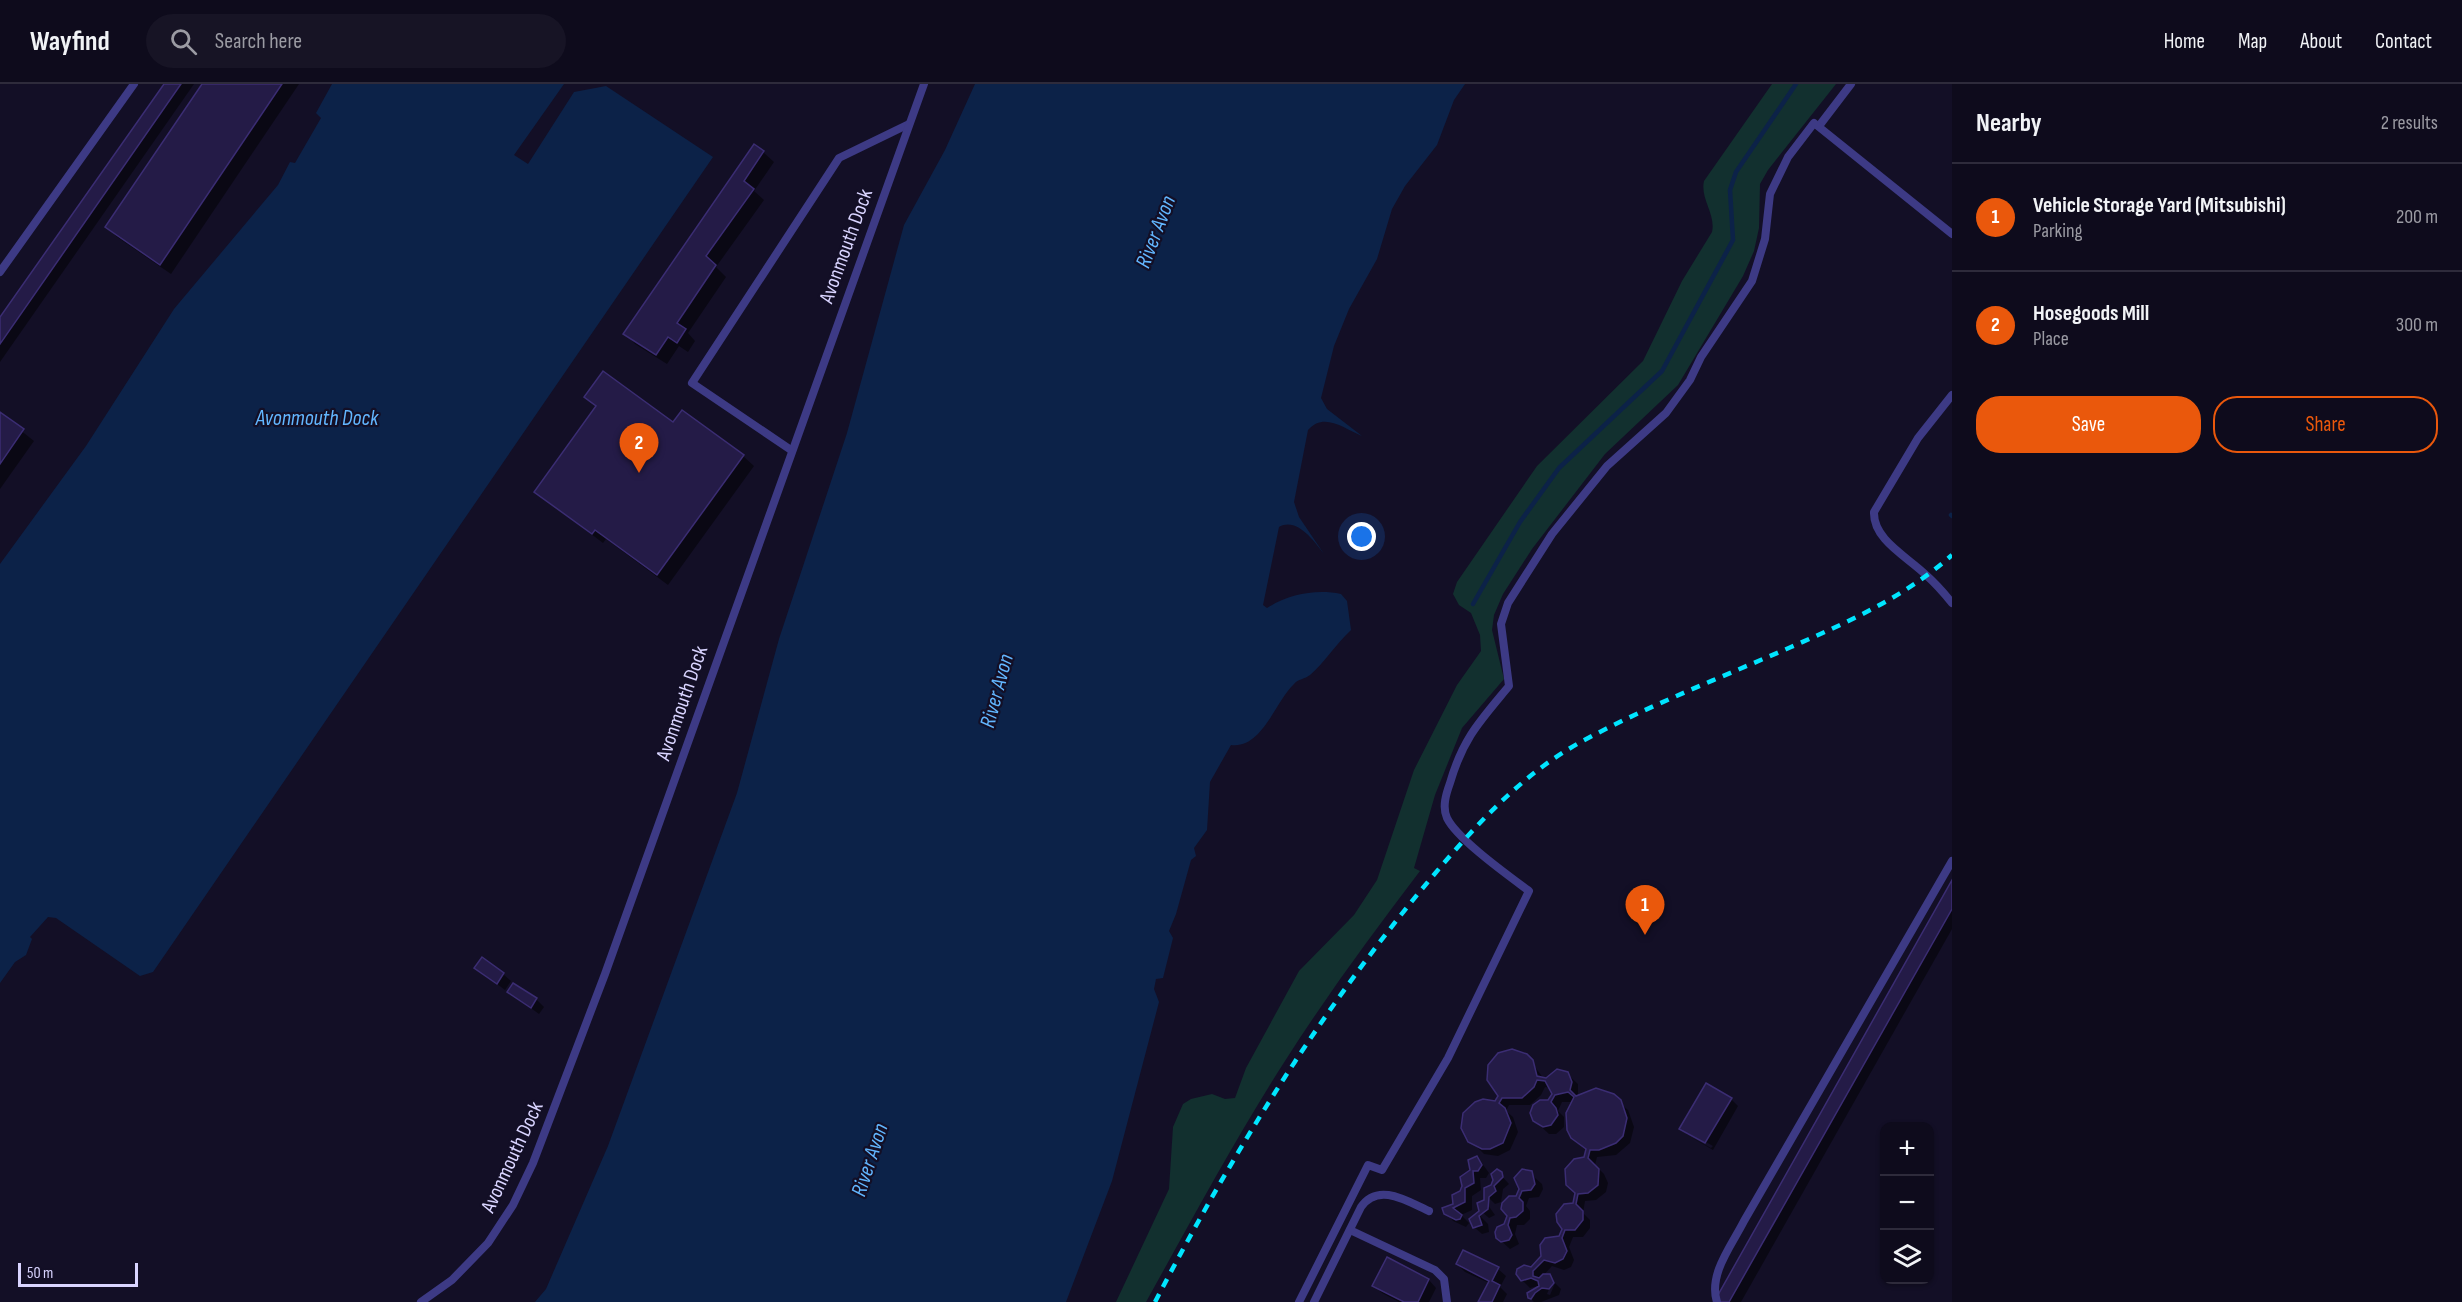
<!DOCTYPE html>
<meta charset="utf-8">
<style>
:root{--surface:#0e0b1c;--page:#171425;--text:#f1f3f6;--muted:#9b9ba3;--line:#2e2b3b;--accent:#ea580c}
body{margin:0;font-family:"Sofia Sans Condensed",sans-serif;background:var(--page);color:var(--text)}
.controls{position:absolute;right:18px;bottom:18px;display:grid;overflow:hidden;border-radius:12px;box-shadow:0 2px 4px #0004}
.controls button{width:54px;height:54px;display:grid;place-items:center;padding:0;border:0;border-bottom:2px solid var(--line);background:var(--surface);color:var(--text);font:30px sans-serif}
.scale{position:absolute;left:18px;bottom:15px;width:120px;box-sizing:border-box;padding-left:6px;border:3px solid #d9d4ff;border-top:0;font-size:16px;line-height:21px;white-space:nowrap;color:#d9d4ff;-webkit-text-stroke:4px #130f26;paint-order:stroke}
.you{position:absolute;left:1362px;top:453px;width:21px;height:21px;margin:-15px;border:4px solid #fff;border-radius:50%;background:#1a73e8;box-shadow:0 0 0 9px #1a73e833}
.badge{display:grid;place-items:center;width:39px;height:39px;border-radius:50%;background:var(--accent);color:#fff;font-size:20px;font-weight:700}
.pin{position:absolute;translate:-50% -50px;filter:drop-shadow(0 2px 3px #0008)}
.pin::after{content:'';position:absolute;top:32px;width:21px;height:18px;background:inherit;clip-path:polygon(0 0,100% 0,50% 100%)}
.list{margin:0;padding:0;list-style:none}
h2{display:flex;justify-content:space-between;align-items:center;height:78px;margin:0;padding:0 24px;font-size:26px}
h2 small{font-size:20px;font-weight:400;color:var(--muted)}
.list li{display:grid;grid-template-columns:39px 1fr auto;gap:18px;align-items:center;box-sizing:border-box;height:108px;padding:0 24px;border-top:2px solid var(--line)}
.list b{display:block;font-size:22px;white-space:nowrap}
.list p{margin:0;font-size:20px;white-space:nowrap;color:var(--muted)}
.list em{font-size:20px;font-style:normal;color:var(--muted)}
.actions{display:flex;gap:12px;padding:18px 24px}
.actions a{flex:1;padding:14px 0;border:2px solid var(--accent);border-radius:24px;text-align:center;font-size:21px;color:var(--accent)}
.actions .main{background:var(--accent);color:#fff}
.icon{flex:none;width:33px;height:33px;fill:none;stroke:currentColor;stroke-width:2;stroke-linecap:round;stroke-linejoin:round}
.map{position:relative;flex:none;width:1952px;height:1218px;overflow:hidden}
header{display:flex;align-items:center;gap:36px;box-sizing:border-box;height:84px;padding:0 30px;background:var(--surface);border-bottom:2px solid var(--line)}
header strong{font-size:28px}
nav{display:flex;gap:33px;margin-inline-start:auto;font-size:21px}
.search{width:420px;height:54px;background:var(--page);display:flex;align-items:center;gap:15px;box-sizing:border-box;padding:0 21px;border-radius:33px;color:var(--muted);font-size:22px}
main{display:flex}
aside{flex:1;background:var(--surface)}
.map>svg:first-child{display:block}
.green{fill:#12302f}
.water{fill:#0c2248}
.shadow{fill:#0007}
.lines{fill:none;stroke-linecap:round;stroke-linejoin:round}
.stream{stroke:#0c2248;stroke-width:4.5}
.building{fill:#241b47;stroke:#3b2d73;stroke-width:1.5}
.service{stroke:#3d3a85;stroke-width:8}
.rail{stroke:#00e5ff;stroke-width:4.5;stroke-dasharray:9 8;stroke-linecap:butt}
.labels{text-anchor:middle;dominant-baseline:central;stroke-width:4.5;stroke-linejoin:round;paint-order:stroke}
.street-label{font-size:21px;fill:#d9d4ff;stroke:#130f26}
.water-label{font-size:22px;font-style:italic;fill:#62b6ff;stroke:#130f26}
</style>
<header>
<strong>Wayfind</strong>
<div class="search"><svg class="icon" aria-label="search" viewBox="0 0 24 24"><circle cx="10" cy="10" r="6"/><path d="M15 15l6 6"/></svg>Search here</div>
<nav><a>Home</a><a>Map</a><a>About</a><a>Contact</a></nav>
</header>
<main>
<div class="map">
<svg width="1952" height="1218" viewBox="0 0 1952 1218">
<rect width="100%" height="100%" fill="#130f26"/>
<path class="green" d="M1772,0H1836L1768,86L1760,100L1759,144L1754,167L1743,192L1678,301L1605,370L1532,465L1503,510L1494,531L1492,546L1504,595L1462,644L1435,711L1414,784L1420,787C1373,849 1327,911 1285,977C1235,1055 1191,1137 1146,1218H1116L1169,1105L1173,1043L1183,1020L1191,1015L1212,1010L1225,1015L1235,1014L1246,984L1299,887L1354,831L1377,796L1414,686L1457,601L1481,567L1480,551L1471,529L1459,521L1453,510L1457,498L1537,382L1643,277L1682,197L1712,148C1716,130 1700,115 1704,97Z"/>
<g class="water">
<polygon points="332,0 564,0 514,71 528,80 574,8 606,2 713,73 153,888 140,892 56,834 48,833 30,853 32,855 26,871 15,878 0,899 0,480 86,362 174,225 278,101 290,78 295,79 321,34 316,29"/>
<path d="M975,0H1465L1454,16L1437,61L1405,102L1392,125L1377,175L1349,225L1334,262L1321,314L1327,325L1362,352C1343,344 1324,328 1308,346L1294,418L1299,433L1324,470C1314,457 1297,433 1279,443L1263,521L1267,524C1289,510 1316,505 1341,510L1347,517L1351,546C1336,560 1324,579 1310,591C1305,595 1298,595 1294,600C1275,618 1262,665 1231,661L1210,698L1207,746L1194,764L1196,772L1191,776L1176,830L1169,847L1173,854L1163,894L1156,895L1154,905L1159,918L1112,1097L1066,1218H535L546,1205L608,1062L737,709L779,555L847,349L904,141L945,66Z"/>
</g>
<g class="shadow">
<polygon points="166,0 194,0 0,278 0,236"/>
<polygon points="204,0 299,0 171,190 117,153 107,143"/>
<polygon points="763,68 774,78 754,107 764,116 716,183 726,193 688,249 695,257 688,268 679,262 667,280 635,260 625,249"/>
<polygon points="586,313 674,340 743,372 754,382 668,501 606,455 603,459 536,408 597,324"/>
<polygon points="0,330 34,357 0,405"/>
<polygon points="1952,801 1952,845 1741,1218 1717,1218"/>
<polygon points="476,884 503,890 511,897 505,906"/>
<polygon points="509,908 536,915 544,923 539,930"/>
<polygon points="1526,971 1544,995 1564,987 1578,1000 1578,1012 1596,1005 1605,1007 1628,1026 1634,1043 1630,1059 1616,1071 1597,1073 1595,1081 1604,1090 1608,1099 1606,1108 1596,1116 1585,1117 1583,1129 1590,1136 1590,1144 1583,1153 1573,1153 1569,1163 1574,1176 1571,1183 1564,1186 1552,1182 1541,1194 1547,1191 1554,1198 1552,1198 1547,1210 1550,1211 1555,1199 1561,1205 1559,1211 1541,1218 1534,1218 1529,1213 1542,1201 1530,1204 1522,1196 1560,1154 1574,1120 1588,1066 1573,1053 1573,1018 1562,1018 1558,1027 1564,1033 1564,1043 1556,1050 1549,1050 1534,1036 1553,1010 1550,1004 1545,1003 1541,1011 1530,1021 1509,1021 1506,1027 1513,1033 1518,1048 1510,1066 1498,1072 1484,1070 1465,1051 1496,1019"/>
<polygon points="1731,1015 1738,1022 1713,1066 1689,1052 1711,1064 1713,1062 1688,1048 1688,1051 1681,1044"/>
<polygon points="1479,1075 1489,1089 1486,1094 1480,1094 1481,1106 1472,1112 1472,1126 1461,1131 1469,1139 1466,1143 1453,1137 1444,1125 1455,1121 1462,1108 1461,1094 1471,1088 1470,1076"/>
<polygon points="1526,1086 1542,1100 1543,1105 1539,1113 1529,1114 1526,1122 1530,1127 1530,1135 1524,1141 1517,1141 1515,1150 1519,1160 1510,1165 1497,1153 1506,1141"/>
<polygon points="1497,1087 1509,1100 1503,1105 1501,1118 1495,1120 1487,1112"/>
<polygon points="1485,1117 1495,1131 1489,1134 1481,1127"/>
<polygon points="1480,1132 1488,1140 1489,1148 1482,1150 1474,1143 1474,1133"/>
<polygon points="1387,1175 1429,1196 1436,1204 1429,1218 1399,1218 1382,1209 1374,1202"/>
<polygon points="1457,1180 1498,1185 1506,1192 1500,1203 1507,1210 1503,1218 1480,1218 1489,1199 1465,1188"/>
</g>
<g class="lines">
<g class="stream">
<polyline points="1951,431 1952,432"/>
<polyline points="1473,520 1520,438 1559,384 1662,287 1733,156 1730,106 1736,88 1796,0"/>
</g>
</g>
<g class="building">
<polygon points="164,0 181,0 0,260 0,233"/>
<polygon points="202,0 282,0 160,181 105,143"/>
<polygon points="754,60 764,67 744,97 754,105 706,172 716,181 677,239 686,245 677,259 668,253 656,271 623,250"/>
<polygon points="603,287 673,338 682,326 744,371 657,491 595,446 592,450 534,408 596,322 584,313"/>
<polygon points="0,328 24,345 0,380"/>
<polygon points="1952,796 1952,825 1729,1218 1714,1218"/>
<polygon points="482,873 504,889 497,900 474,884"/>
<polygon points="513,899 537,914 531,924 507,908"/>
<polygon points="1512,965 1527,970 1533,976 1537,992 1546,994 1557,985 1568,988 1572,998 1570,1006 1576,1012 1596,1004 1614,1010 1621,1016 1627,1034 1623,1052 1616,1059 1599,1066 1590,1066 1588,1074 1599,1085 1598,1101 1588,1109 1578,1110 1576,1120 1583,1127 1583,1136 1575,1146 1565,1146 1562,1154 1567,1167 1563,1175 1555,1179 1544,1176 1533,1187 1533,1192 1539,1194 1543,1190 1550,1190 1554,1199 1549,1205 1542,1204 1535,1209 1531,1215 1528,1214 1527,1209 1539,1202 1538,1197 1531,1194 1521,1197 1516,1190 1517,1185 1524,1181 1531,1183 1541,1172 1540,1161 1545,1154 1559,1152 1562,1145 1557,1138 1556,1130 1564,1120 1573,1119 1575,1109 1566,1101 1565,1085 1574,1075 1584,1073 1586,1065 1571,1054 1567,1046 1566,1029 1574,1013 1568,1008 1555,1011 1551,1018 1556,1024 1558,1031 1551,1041 1543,1043 1533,1037 1530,1029 1533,1021 1540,1016 1548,1016 1552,1010 1545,997 1537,996 1534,1003 1522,1014 1502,1014 1499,1019 1505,1024 1511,1039 1503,1059 1490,1065 1482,1065 1468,1058 1461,1044 1463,1029 1475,1018 1483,1015 1495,1017 1498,1012 1487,996 1488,981 1498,969"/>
<polygon points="1706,999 1732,1014 1705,1059 1679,1045"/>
<polygon points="1477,1072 1482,1081 1478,1087 1473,1087 1474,1099 1465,1104 1465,1118 1453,1124 1462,1131 1460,1135 1456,1136 1444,1130 1442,1124 1453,1120 1452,1111 1460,1107 1462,1102 1460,1093 1470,1086 1468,1076"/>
<polygon points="1497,1085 1502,1088 1503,1093 1494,1102 1496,1107 1489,1113 1488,1125 1479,1132 1482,1141 1473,1144 1469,1135 1479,1127 1477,1119 1484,1116 1484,1104 1491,1101 1493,1096 1491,1090"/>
<polygon points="1522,1085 1532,1087 1535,1100 1531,1106 1522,1107 1519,1114 1523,1118 1523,1127 1516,1133 1510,1134 1508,1141 1512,1151 1509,1156 1501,1158 1496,1154 1495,1148 1497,1143 1504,1140 1507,1132 1501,1125 1502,1119 1509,1112 1516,1112 1519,1105 1514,1094"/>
<polygon points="1463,1166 1499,1183 1492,1197 1500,1201 1492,1218 1478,1218 1489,1197 1456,1180"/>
<polygon points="1387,1173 1429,1195 1418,1218 1404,1218 1372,1202"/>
</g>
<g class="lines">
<g class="service">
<polyline points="1819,42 1851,0"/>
<polyline points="0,188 134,0"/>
<path d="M1952,311L1918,354L1874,428C1873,456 1908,473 1926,491C1935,499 1944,509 1952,519"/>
<polyline points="791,366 692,299 839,74 909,40"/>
<polyline points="1350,1146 1435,1186 1444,1195 1447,1218"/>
<polyline points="421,1218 452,1196 488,1159 513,1121 533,1079 605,890 924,0"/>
<path d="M1299,1218L1368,1081L1382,1086L1448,974L1529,807C1509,792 1457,755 1447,734C1442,723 1446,710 1450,699C1463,654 1480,637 1509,602L1501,540L1508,519L1552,450L1607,382L1666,329L1690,296L1701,273L1752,197L1765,155L1770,110L1788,73L1814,39L1952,150"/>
<path d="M1314,1218L1361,1123C1378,1098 1407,1117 1429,1127"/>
<path d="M1717,1218C1708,1190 1732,1161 1744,1137L1952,777"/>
</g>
<path class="rail" d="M1155,1218C1231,1072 1317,932 1422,805C1468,750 1516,694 1579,659C1647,622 1720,594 1791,563C1848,538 1905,513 1952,471"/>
</g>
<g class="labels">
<g class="street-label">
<text transform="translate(846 162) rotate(-70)">Avonmouth Dock</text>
<text transform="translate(682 619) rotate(-71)">Avonmouth Dock</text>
<text transform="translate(512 1073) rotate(-65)">Avonmouth Dock</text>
</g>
<g class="water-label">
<text transform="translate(1156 148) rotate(-69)">River Avon</text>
<text x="317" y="334">Avonmouth Dock</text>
<text transform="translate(997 607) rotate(-75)">River Avon</text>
<text transform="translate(870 1076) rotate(-72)">River Avon</text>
</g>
</g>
</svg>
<div class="controls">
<button>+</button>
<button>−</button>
<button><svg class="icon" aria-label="layers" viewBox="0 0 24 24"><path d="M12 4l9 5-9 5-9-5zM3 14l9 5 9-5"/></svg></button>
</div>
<div class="scale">50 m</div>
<div class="you"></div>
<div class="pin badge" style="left:1645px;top:851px">1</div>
<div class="pin badge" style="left:639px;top:389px">2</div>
</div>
<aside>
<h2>Nearby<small>2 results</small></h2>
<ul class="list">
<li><span class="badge">1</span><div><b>Vehicle Storage Yard (Mitsubishi)</b><p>Parking</p></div><em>200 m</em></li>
<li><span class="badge">2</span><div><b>Hosegoods Mill</b><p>Place</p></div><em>300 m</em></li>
</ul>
<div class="actions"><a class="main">Save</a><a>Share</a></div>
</aside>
</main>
